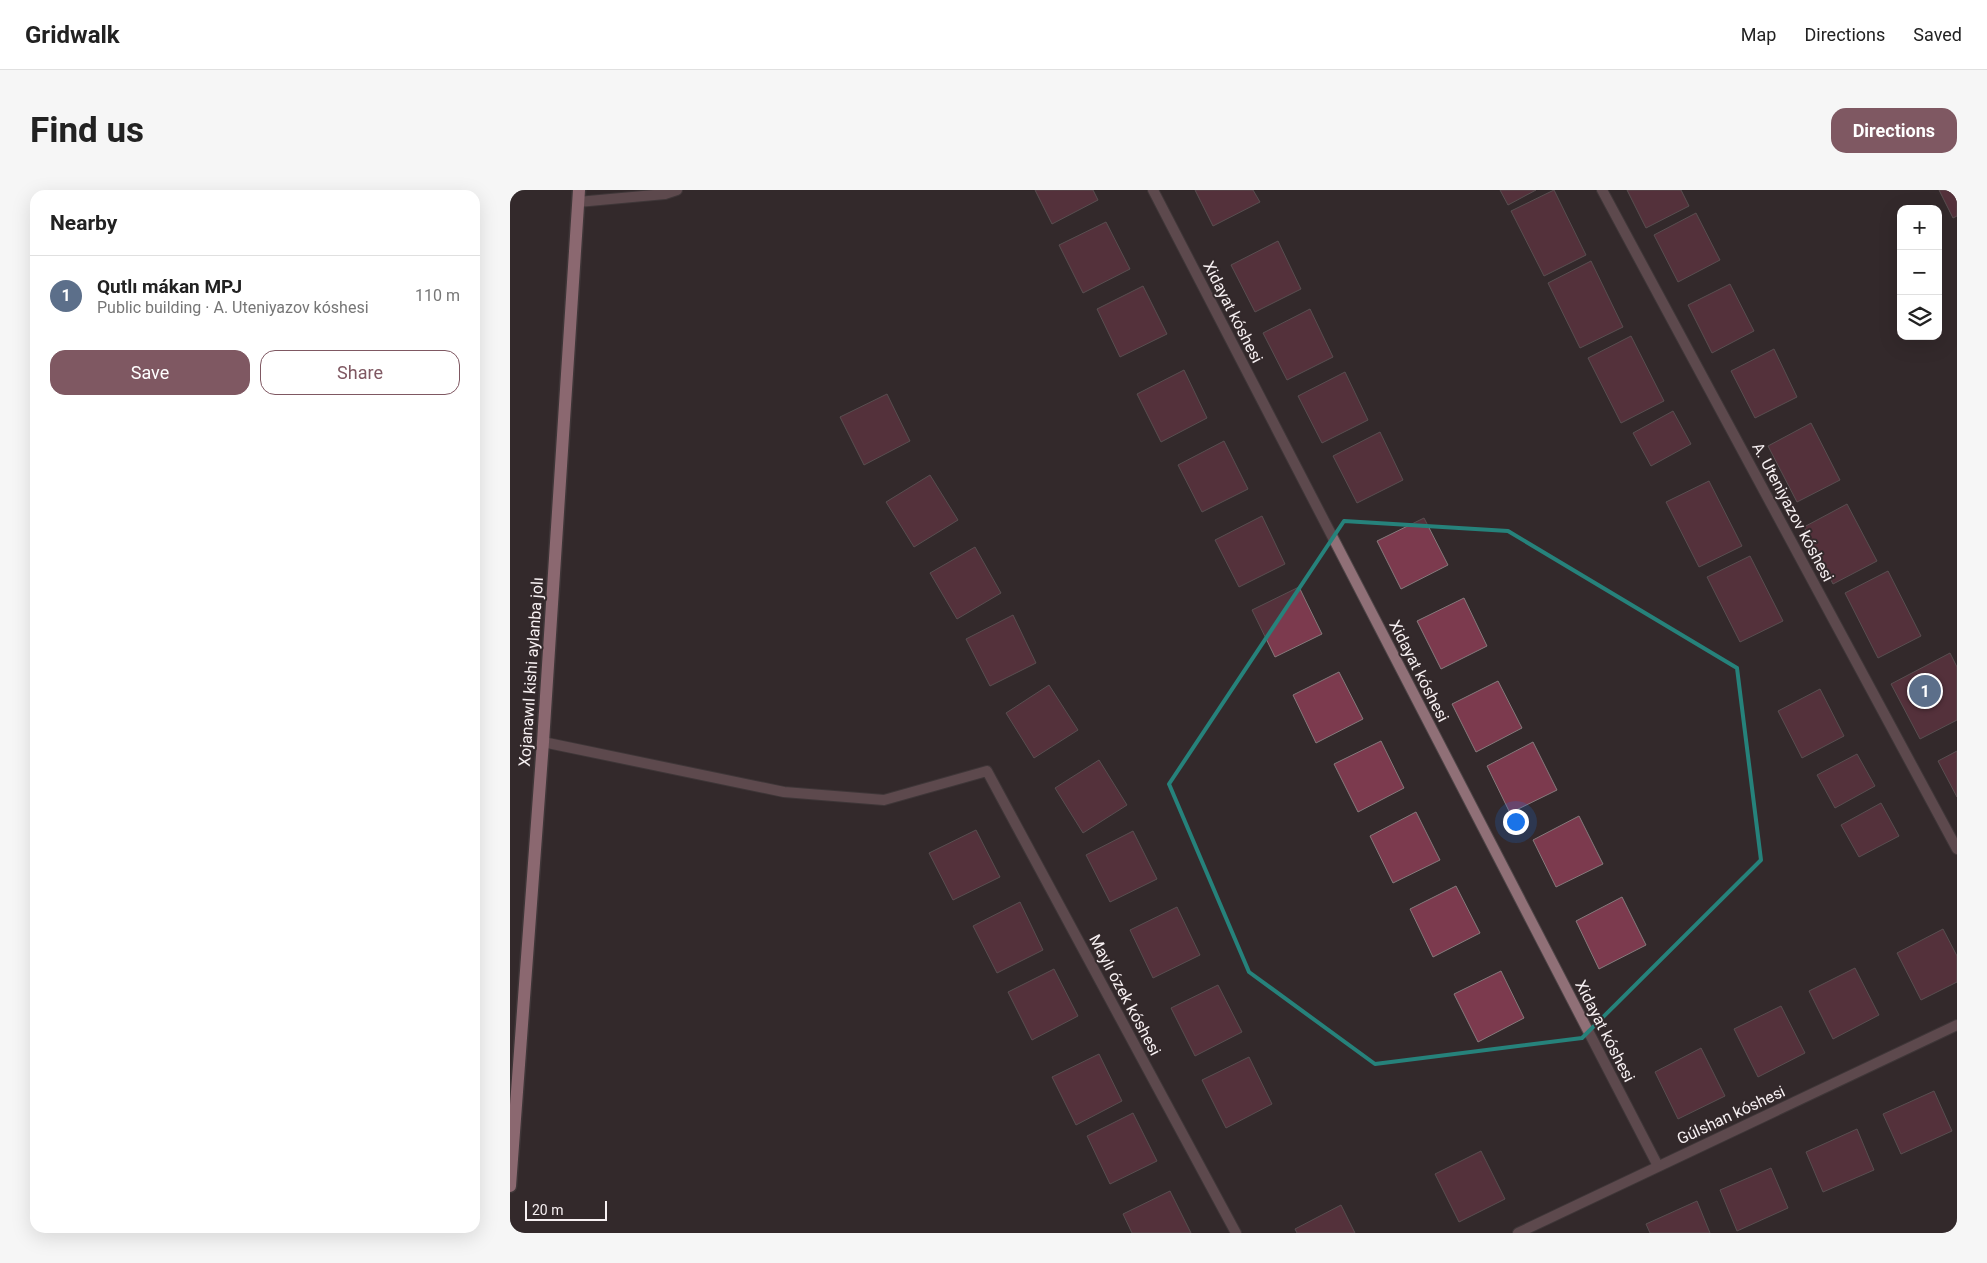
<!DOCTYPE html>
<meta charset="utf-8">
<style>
:root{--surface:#fff;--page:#f6f6f6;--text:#222;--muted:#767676;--line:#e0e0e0;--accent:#7f5862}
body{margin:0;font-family:Roboto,sans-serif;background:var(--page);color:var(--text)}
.controls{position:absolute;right:15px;top:15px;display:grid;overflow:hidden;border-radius:10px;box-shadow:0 5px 20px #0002}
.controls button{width:45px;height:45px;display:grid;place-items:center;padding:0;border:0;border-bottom:1px solid var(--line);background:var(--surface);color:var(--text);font:25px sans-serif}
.scale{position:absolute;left:15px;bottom:12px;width:82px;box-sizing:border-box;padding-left:5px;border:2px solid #f7f0f2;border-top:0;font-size:14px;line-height:18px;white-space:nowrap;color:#f7f0f2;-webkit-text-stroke:4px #33292b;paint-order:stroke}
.you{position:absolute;left:1005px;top:631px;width:18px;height:18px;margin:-12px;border:4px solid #fff;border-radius:50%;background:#1a73e8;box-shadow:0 0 0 8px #1a73e833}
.badge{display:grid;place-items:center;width:32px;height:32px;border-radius:50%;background:var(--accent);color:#fff;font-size:16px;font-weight:700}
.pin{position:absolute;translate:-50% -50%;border:2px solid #fff;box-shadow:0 1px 5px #0006}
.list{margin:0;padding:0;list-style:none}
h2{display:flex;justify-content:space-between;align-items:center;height:65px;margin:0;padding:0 20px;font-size:21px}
h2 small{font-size:16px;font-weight:400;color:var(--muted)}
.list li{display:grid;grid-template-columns:32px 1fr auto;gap:15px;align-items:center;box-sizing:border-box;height:80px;padding:0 20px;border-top:1px solid var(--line)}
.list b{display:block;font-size:19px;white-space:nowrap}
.list p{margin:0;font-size:16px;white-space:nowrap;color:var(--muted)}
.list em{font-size:16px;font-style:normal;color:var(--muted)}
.actions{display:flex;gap:10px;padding:15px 20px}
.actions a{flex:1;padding:11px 0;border:1px solid var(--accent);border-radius:15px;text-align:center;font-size:18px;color:var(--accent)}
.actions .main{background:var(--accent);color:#fff}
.icon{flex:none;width:28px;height:28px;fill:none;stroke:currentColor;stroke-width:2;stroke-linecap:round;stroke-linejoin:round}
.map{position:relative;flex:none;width:1447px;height:1043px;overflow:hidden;border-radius:15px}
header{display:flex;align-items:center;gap:30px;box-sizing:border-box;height:70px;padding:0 25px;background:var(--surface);border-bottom:1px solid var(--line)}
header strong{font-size:24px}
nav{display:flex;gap:28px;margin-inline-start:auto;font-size:18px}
.intro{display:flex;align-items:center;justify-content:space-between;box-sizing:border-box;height:120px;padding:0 30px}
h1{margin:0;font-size:35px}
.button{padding:12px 22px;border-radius:15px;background:var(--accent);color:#fff;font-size:18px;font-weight:700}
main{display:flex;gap:30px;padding:0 30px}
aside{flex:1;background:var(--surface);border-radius:15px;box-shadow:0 5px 20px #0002}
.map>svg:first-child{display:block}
.building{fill:#7c3a4e;stroke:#867a7c}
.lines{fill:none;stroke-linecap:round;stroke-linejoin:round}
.street-casing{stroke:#4e4547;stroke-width:12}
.primary-casing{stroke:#4e4547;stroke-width:15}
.street{stroke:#907077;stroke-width:10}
.primary{stroke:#f6b3c3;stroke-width:12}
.marked{fill:none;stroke:#26827b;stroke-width:4;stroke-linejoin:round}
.labels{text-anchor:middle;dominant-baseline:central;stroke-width:4;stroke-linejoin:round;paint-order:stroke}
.street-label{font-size:16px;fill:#f7f0f2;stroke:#33292b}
</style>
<header>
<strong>Gridwalk</strong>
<nav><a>Map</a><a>Directions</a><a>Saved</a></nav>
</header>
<div class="intro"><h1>Find us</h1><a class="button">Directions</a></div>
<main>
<aside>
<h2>Nearby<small></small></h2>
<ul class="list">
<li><span class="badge" style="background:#5c6f8a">1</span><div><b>Qutlı mákan MPJ</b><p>Public building · A. Uteniyazov kóshesi</p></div><em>110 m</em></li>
</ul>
<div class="actions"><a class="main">Save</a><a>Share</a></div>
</aside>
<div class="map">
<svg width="1447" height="1043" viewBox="0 0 1447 1043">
<rect width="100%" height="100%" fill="#33292b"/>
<g class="building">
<polygon points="525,0 583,0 588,10 542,34"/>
<polygon points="685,0 743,0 750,12 703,36"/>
<polygon points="990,0 1026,0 998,15"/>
<polygon points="1044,0 1076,65 1034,86 1001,21"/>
<polygon points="1117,0 1171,0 1179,16 1136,38"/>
<polygon points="1429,0 1447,0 1447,26 1443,28"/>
<polygon points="1186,23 1210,70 1168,92 1144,45"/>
<polygon points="596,32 620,79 573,103 549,55"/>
<polygon points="768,51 791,99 745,122 721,75"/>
<polygon points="1081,71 1113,137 1070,158 1038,93"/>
<polygon points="1220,94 1244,141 1202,163 1178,115"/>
<polygon points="633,96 657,144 610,167 587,119"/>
<polygon points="800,119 823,167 777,190 753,143"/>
<polygon points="1121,146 1154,211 1111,233 1078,168"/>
<polygon points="1264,159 1287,207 1245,228 1221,181"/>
<polygon points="674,180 697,228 651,252 627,204"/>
<polygon points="835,182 858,230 812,253 788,206"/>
<polygon points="377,204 400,251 354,275 330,227"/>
<polygon points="1163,221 1181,254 1141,276 1123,243"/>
<polygon points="1301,233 1330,290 1287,312 1258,256"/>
<polygon points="870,242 893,290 847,313 823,266"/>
<polygon points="714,251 738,299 692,322 668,275"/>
<polygon points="420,285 448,330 404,357 376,312"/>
<polygon points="1199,291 1232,356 1189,377 1156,312"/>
<polygon points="1337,314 1367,371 1323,394 1294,337"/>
<polygon points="752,326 775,374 729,397 705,350"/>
<polygon points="914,328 938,375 891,399 867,351"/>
<polygon points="465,357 491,403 447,429 420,383"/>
<polygon points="1240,366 1273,431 1230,452 1197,387"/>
<polygon points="1378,381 1411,446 1368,468 1335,403"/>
<polygon points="789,397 812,444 765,467 742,420"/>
<polygon points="954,408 977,456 931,479 907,431"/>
<polygon points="503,425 526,473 480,496 456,449"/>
<polygon points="1440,463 1447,477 1447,530 1410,549 1381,494"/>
<polygon points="829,482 853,529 806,553 783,505"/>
<polygon points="988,491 1012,538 966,562 942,514"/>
<polygon points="539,495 568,540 524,568 496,523"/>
<polygon points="1310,499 1334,546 1292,568 1268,521"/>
<polygon points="871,551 894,598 848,622 824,574"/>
<polygon points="1023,552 1047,600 1000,623 977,576"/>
<polygon points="1447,561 1447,607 1428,571"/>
<polygon points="1347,564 1365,596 1325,618 1307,585"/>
<polygon points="589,570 617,615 573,643 545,598"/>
<polygon points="1371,613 1389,646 1349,667 1331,635"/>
<polygon points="906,622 930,670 883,693 860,646"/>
<polygon points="1069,626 1093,674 1046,697 1023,650"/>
<polygon points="466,640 490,687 443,710 419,663"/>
<polygon points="623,641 647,689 600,712 576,665"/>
<polygon points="946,696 970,743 923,767 900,719"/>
<polygon points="1112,707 1136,755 1089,779 1066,731"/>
<polygon points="510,712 533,760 487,783 463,736"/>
<polygon points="667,717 690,765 643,788 620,740"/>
<polygon points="1433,739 1447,766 1447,792 1411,810 1387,763"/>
<polygon points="1345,778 1369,825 1323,849 1299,801"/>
<polygon points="544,779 568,826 522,850 498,802"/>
<polygon points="991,781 1014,828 968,852 944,804"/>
<polygon points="708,795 732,842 685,866 661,818"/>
<polygon points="1271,816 1295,863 1248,887 1224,839"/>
<polygon points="1191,858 1215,906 1168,929 1145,882"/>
<polygon points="589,864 612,911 566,935 542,887"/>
<polygon points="739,867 762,914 716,938 692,890"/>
<polygon points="1424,901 1442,941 1391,964 1373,924"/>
<polygon points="623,923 647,971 600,994 577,946"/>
<polygon points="1347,939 1364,980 1313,1002 1296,962"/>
<polygon points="971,961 995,1009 949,1032 925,984"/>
<polygon points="1261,978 1278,1018 1227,1041 1210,1000"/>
<polygon points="660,1001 681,1043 622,1043 613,1024"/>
<polygon points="1187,1011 1200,1043 1140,1043 1136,1034"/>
<polygon points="831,1015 845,1043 787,1043 785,1039"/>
</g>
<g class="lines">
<defs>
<g id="street">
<polyline points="643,0 1148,976"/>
<polyline points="1092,0 1447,659"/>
<polyline points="68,12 155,4 167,0"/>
<polyline points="33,552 274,602 374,610 477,581 726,1043"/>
<polyline points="1008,1043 1447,835"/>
</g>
<polyline id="primary" points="0,996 33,552 69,0"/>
</defs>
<use href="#street" class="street-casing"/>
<use href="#primary" class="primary-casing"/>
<use href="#street" class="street"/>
<use href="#primary" class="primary"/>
</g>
<path d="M0 0H1447V1043H0ZM834,331L998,341L1227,478L1251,670L1072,848L865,874L739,782L659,594Z" fill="#33292b" fill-opacity=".55" fill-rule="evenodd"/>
<path class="marked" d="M834,331L998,341L1227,478L1251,670L1072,848L865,874L739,782L659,594Z"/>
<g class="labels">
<g class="street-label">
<text transform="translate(723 122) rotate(63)">Xidayat kóshesi</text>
<text transform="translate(1283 322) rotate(62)">A. Uteniyazov kóshesi</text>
<text transform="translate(909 481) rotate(63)">Xidayat kóshesi</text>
<text transform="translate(21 482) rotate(-86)">Xojanawıl kishi aylanba jolı</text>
<text transform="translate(615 805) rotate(62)">Maylı ózek kóshesi</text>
<text transform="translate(1095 841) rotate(63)">Xidayat kóshesi</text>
<text transform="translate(1221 925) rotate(-25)">Gúlshan kóshesi</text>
</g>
</g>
</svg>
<div class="controls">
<button>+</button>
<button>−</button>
<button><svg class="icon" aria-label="layers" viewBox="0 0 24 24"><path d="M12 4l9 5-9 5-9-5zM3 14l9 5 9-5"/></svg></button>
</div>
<div class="scale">20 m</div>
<div class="you"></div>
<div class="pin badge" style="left:1415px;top:501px;background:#5c6f8a">1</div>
</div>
</main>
